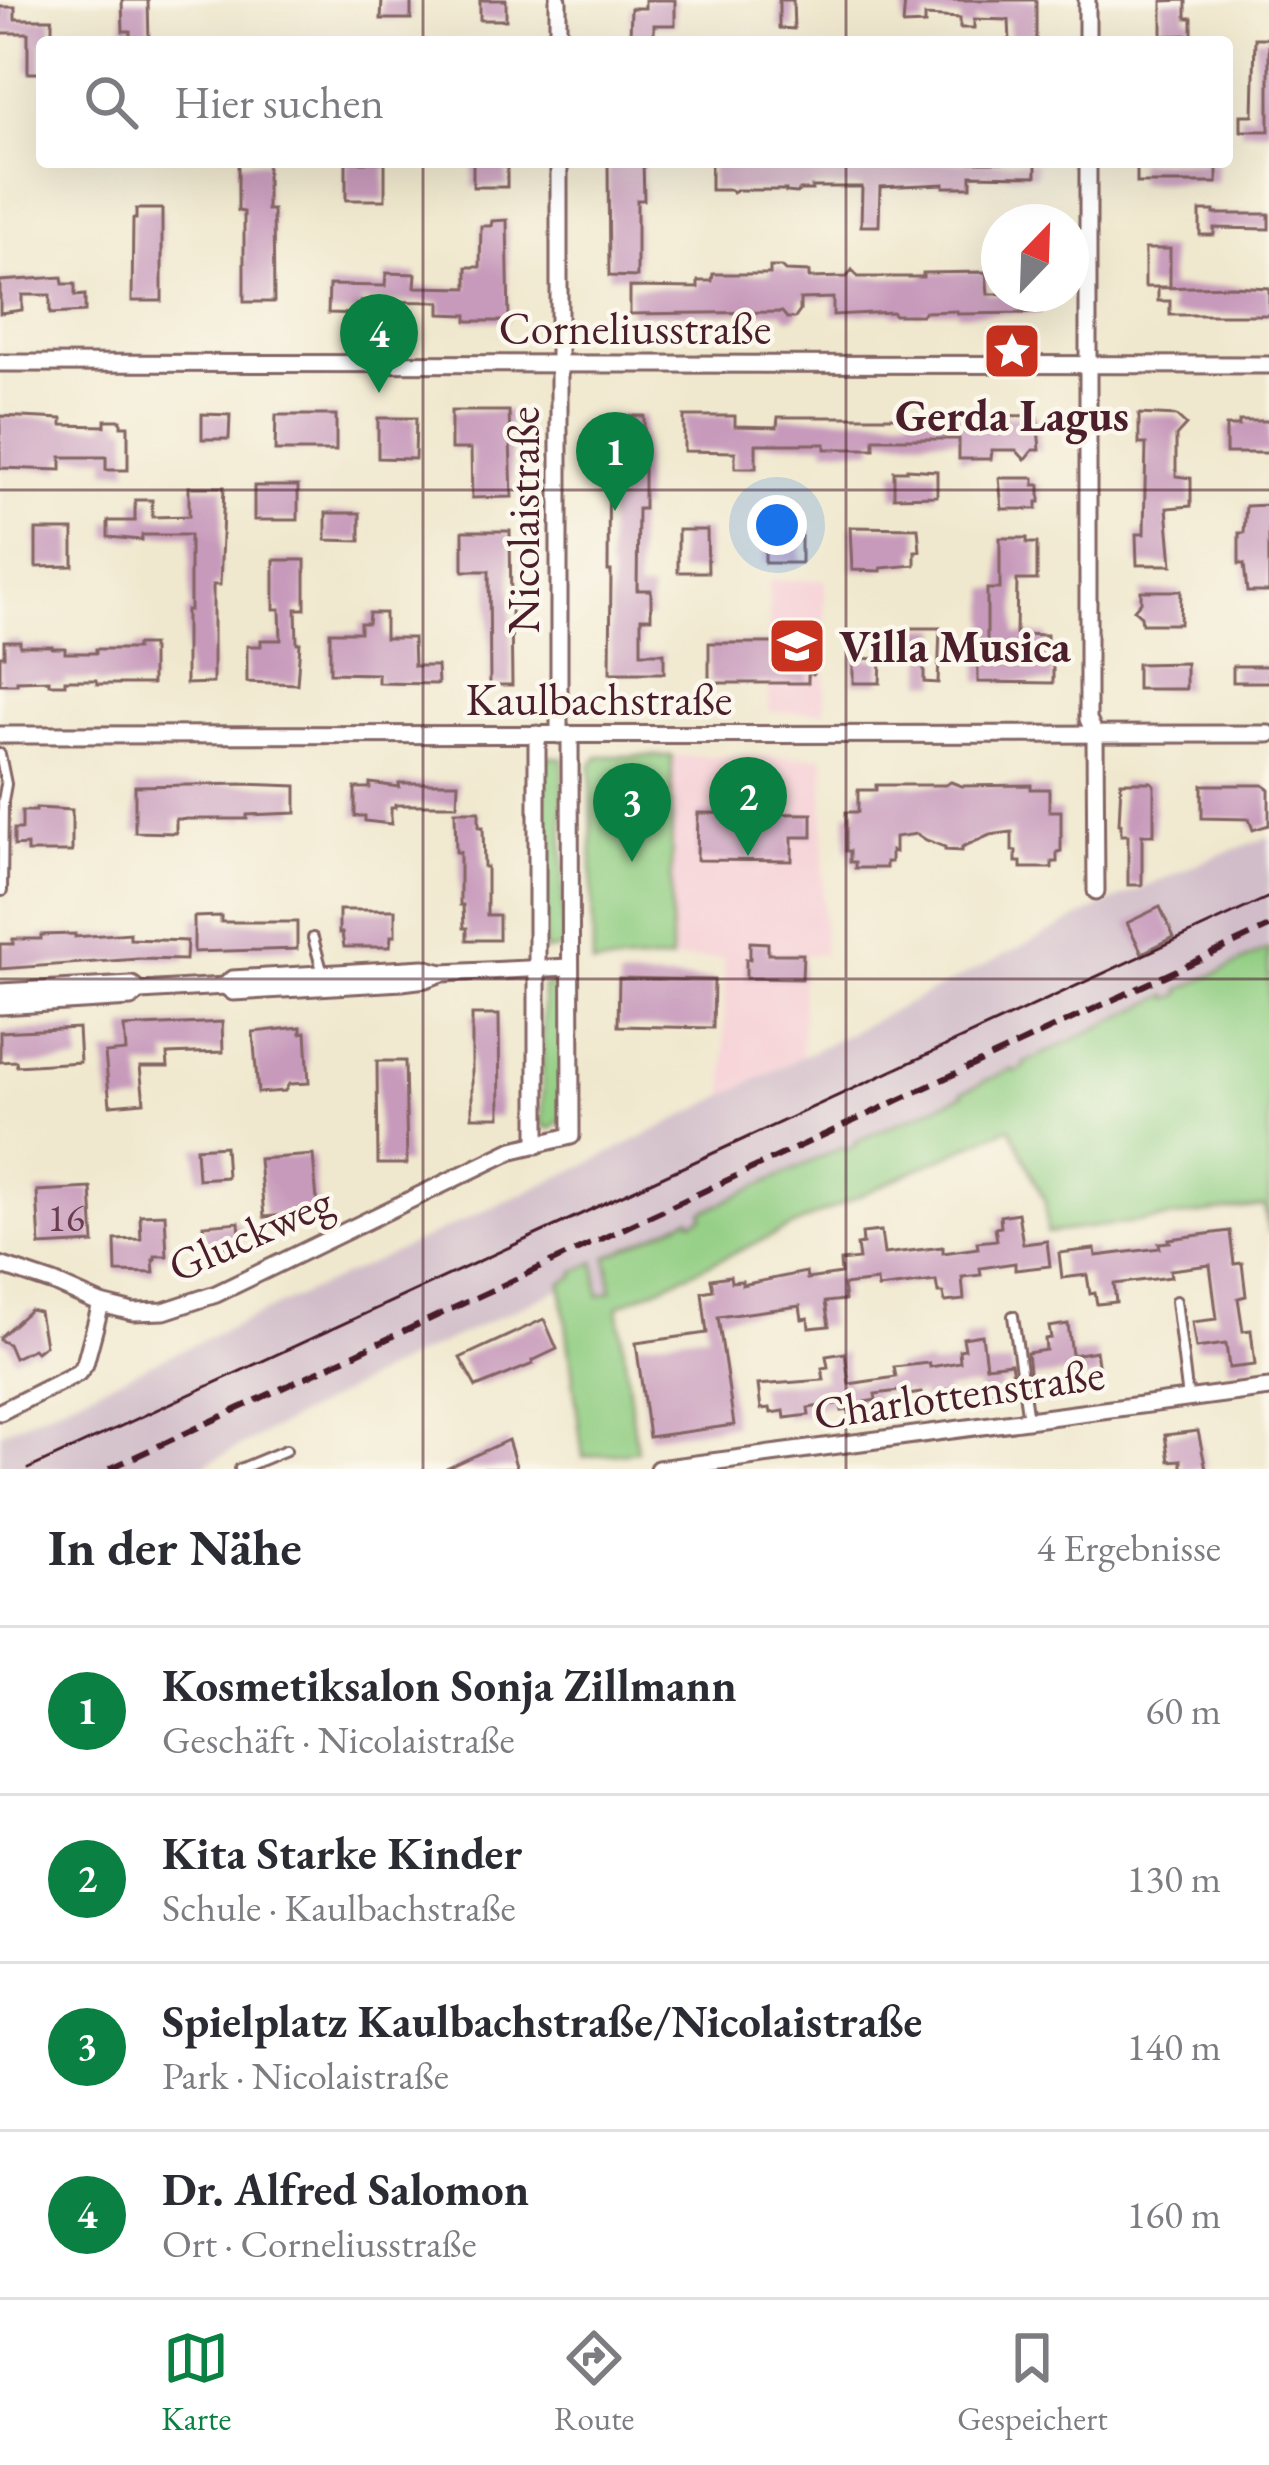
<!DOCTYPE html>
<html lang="de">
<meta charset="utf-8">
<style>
:root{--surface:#fff;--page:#f2f2f3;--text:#2b2b33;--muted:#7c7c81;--line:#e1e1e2;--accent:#0b8043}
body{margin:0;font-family:"EB Garamond",serif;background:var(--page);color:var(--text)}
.compass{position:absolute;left:981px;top:204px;width:108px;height:108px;border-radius:50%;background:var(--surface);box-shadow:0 12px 48px #0002;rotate:23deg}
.you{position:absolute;left:777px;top:525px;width:42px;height:42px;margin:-30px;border:9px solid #fff;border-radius:50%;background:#1a73e8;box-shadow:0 0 0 18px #1a73e833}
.badge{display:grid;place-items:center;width:78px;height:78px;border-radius:50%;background:var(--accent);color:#fff;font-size:39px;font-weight:700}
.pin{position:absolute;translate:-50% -99px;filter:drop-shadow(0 3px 6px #0008)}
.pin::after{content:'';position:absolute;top:63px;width:42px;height:36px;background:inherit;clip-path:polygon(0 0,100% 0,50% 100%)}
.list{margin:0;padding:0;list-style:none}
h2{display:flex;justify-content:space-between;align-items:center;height:156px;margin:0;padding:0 48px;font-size:51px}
h2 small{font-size:39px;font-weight:400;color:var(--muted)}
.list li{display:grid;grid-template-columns:78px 1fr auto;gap:36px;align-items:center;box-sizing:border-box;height:168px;padding:0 48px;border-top:3px solid var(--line)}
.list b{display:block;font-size:45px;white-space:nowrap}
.list p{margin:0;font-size:39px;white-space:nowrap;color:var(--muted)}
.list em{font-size:39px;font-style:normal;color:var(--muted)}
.icon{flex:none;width:66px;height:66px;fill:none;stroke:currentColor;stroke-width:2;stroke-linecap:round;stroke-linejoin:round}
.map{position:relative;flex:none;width:1269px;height:1469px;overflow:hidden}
.search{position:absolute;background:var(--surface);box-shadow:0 12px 48px #0002;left:36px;right:36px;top:36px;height:132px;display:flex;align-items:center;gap:30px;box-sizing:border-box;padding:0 42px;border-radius:12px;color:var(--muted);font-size:45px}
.sheet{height:828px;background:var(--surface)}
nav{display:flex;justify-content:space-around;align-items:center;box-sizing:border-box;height:168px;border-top:3px solid var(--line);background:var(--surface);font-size:33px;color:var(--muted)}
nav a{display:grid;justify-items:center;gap:6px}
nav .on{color:var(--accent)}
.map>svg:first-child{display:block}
.built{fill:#f6cfd6}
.industrial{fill:#d1bdc9}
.green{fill:#92ce83;stroke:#6e7657;stroke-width:3}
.building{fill:#c79abb}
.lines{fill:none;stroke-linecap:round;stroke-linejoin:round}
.service-casing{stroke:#846564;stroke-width:14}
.minor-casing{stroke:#846564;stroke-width:21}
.service{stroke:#fff;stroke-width:8}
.minor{stroke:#fff;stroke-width:15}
.tram{stroke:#4a1f2b;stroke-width:3}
.rail{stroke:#4a1f2b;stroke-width:6;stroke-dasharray:18 9;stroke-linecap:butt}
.grid{fill:none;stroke:#4a1f2b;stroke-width:3;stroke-opacity:0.55}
.labels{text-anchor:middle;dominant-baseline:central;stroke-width:9;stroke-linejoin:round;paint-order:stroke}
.number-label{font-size:39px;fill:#693e4f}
.street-label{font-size:45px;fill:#4a1f2b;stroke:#fbf7ec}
.poi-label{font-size:45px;font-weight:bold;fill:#4a1f2b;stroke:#fbf7ec}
</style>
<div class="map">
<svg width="1269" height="1469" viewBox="0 0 1269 1469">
<rect width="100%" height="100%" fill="#fbf7ec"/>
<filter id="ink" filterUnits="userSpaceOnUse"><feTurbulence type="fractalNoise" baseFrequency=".00833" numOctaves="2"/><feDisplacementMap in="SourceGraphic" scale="24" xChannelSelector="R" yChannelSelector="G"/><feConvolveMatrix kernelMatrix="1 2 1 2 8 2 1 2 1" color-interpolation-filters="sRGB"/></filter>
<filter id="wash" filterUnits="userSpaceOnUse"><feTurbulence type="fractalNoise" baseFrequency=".004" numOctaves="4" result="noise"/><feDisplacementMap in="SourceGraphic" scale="48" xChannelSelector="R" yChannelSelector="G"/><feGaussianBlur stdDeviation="2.7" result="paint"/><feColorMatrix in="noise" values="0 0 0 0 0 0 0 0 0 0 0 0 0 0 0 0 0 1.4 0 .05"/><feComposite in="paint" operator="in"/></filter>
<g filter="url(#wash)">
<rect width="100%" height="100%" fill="#f0e8ce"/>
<g class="built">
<rect x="769" y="580" width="56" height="132"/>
<polygon points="672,756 824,757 823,954 803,955 802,1057 725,1095 724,958 671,960"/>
</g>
<polygon class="industrial" points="1269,837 1269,967 1040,1095 565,1313 561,1288 408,1359 196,1469 0,1469 0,1433 594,1161 1108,903 1213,857"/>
<g class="green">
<polygon points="543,756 563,758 563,948 544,951"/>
<polygon points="599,756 672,756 671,960 593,965 591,765"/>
<polygon points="1269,949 1269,1233 1264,1206 1047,1233 1045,1201 1010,1127 618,1306 637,1451 583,1457 561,1283 575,1276 574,1272 595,1262 599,1296 612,1291 607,1257 690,1218 692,1222 703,1217 702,1212 843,1147 846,1150 857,1145 856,1141 963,1095 962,1092 1012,1069 1014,1072 1025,1067 1024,1063 1168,995 1170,999 1181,994 1180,990"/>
<polygon points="561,984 563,986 564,1117 551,1129 542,1125 543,986"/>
</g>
<g id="blocks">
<g class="building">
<polygon points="122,0 148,0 149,42 130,42 130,31 123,31"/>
<polygon points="382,0 411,0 411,19 381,19"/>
<rect x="480" y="0" width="26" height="20"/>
<polygon points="645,0 675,0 675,25 654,25 654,38 630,38 631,8 645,8"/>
<polygon points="779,0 793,0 794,29 779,28"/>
<polygon points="905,0 1036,0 1036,42 1010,42 1009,20 974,19 974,28 960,28 960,18 925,16 925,24 903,25"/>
<polygon points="1186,0 1186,18 1192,18 1192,35 1162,36 1162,1"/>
<polygon points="0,7 15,7 15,19 52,19 52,42 42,42 42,73 28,73 28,33 0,33"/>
<polygon points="1255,38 1269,38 1269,131 1241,131 1241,115 1253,115"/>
<polygon points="238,162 267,162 267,210 273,210 274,302 244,302 244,212 238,211"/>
<rect x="346" y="162" width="39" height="38"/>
<rect x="473" y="162" width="34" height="25"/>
<polygon points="608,162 643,162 644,200 637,200 637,277 609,276"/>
<polygon points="711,162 1036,162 1036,176 971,175 971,187 944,187 944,184 880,187 879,226 861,226 862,187 812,187 812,190 800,190 797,193 786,192 786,190 736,190 733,193 730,190 711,190"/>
<rect x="1137" y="162" width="80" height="21"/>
<polygon points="136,209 162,209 162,301 132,301 133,219 136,219"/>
<polygon points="1200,211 1214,211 1214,214 1269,214 1269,229 1214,228 1214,235 1200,235"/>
<polygon points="507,220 509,321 467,321 467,315 440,314 440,302 361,301 361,314 328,313 329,285 385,286 386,273 416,274 415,287 467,288 467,267 480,267 481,226 491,226 492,221"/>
<rect x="1145" y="249" width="25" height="38"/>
<polygon points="770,267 781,267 785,271 809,272 809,278 847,277 852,270 858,277 923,277 923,273 986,272 988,294 1040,294 1041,313 957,314 957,311 924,312 922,315 895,315 892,312 833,315 833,298 800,299 800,311 795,318 787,318 782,312 630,314 630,287 698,288 698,281 712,281 713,274 770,274"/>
<polygon points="62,277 63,284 75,284 75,296 85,295 85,312 50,314 50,295 22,295 22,310 0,313 0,281"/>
<polygon points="1231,286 1269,288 1269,315 1170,315 1170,301 1158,301 1158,288"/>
<polygon points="451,411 509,411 512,497 472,498 471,449 451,449"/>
<polygon points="202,414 230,415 229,439 202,439"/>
<polygon points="909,414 1037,416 1040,450 1033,450 1025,460 1016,450 992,450 991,459 959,459 959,439 874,439 874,449 825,449 825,444 756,444 756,468 735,468 735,452 684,451 684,416 735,416 735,426 777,427 778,417 897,417 909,416"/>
<polygon points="1139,414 1176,416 1186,425 1176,436 1176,476 1191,478 1191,506 1167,508 1172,565 1137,565 1136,534 1144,534 1145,488 1146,444 1139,444"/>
<polygon points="276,415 336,415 336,451 275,451"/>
<polygon points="0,416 62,419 62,425 105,426 105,420 121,420 121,426 128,426 128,470 106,470 106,457 61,457 61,470 0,468"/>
<polygon points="609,416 644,416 644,509 638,509 637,590 651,590 651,618 641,618 641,653 664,653 664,673 610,673 611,571 608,571"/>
<polygon points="378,418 416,418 415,459 378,458"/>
<polygon points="1239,421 1269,421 1269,453 1226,453 1226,426 1239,426"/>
<polygon points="907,469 937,471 937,496 894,497 894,471 907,471"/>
<polygon points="999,478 1034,478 1034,485 1040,485 1040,502 1037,502 1037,509 1002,509"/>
<rect x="254" y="486" width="44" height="34"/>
<polygon points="189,487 224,487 220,585 213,585 213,683 186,684 186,610 190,610 190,535 142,535 142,540 108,537 108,521 135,521 135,500 152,500 152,517 189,516"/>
<polygon points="1269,505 1269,592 1247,592 1244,564 1239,564 1239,533 1244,533 1246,506"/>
<polygon points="326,513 360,513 360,541 326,540"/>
<polygon points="850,527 918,528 920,551 915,551 915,565 881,568 881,571 852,570"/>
<polygon points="36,530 73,530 73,566 36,567"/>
<polygon points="678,530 707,530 708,572 678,572"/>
<polygon points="463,531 510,531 512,685 490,685 489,571 463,571"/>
<rect x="765" y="533" width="36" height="30"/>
<polygon points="1000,538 1027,538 1027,543 1037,543 1037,580 1017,580 1016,634 1047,635 1047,652 1053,652 1053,683 978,682 978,642 987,642 987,589 1000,589"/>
<polygon points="274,560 305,560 305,609 296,609 297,643 300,643 297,684 247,682 247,646 261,646 261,640 281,640 280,609 274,609"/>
<polygon points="1141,591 1181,591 1180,624 1142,624 1141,616 1134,610 1141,602"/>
<polygon points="369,613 385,613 385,638 413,638 414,666 437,666 438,684 378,683 378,674 330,673 330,632 360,632 360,623 368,623"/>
<polygon points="783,627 800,627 804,634 813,634 813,674 808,674 808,683 709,683 709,643 780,643"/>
<polygon points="906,628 940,628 938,683 924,682 924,655 906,654"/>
<polygon points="4,641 20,641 20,646 52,646 52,648 65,648 65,653 96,653 96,649 136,649 136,645 152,645 152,684 97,684 96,680 65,680 65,684 49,684 49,680 17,681 17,684 0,684 0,656 4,656"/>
<polygon points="853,658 881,659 880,683 853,683"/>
<polygon points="1186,663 1186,689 1137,689 1137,664"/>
<rect x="1233" y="666" width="36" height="16"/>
<polygon points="951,782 961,786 1031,785 1031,789 1049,789 1049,811 1061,811 1061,851 1057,852 1057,862 1052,862 1052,868 1021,868 1021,862 1016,862 1016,851 1012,851 1012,832 990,835 962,847 962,851 945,850 945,847 926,840 917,834 895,837 895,852 891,851 891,862 886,862 886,868 855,868 855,862 850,862 850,851 846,851 846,812 858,812 858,790 876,790 876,785 945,785"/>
<polygon points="1121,782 1151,782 1154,785 1154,835 1142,835 1142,885 1128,885 1128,835 1121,835 1121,824 1119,824"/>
<polygon points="370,783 399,787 399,783 458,783 457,805 395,805 395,808 391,808 391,824 365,821 365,816 355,816 355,788 370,788"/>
<polygon points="244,784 296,786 296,813 247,815 247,819 176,819 176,833 135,832 135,786"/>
<polygon points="1202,785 1263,785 1269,789 1269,825 1253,830 1249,819 1202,818"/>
<polygon points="36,808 72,810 72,852 27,852 27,845 14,846 14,829 22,829 22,811 36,811"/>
<polygon points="455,811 479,811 479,827 483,827 484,867 487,867 487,915 499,915 499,940 467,940 467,928 464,928 463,905 460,905 460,852 456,852"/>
<polygon points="698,813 812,814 812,837 792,837 792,861 697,860"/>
<polygon points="1160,907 1174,937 1142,953 1127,923"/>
<polygon points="339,910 395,910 395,936 391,936 390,947 344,947 342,933 339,933"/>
<polygon points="221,916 221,922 297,922 297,949 194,952 194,917"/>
<polygon points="130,933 130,939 187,941 186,960 138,959 0,969 0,944 13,944 13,939 41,939 41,935 75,934 75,937"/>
<polygon points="750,942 768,943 768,954 803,954 802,979 746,978 746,959 750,959"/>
<polygon points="619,978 714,980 713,1028 618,1026"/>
<polygon points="472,1015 499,1015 500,1117 472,1117"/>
<polygon points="222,1022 223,1052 167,1054 168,1067 140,1067 144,1102 110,1105 105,1053 126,1051 124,1027"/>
<polygon points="301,1027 301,1033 306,1032 309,1083 289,1084 285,1091 258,1093 253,1032"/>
<polygon points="78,1028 80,1062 17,1066 16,1061 0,1062 0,1032"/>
<polygon points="377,1061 405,1061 407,1164 378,1164"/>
<polygon points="225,1146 227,1177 198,1179 196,1148"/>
<polygon points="313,1155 318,1212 264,1217 259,1159"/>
<polygon points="91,1188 94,1243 40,1246 37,1191"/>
<polygon points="1018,1213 1023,1244 1047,1241 1050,1266 1015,1270 1015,1263 980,1268 981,1275 962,1277 964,1300 945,1302 943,1293 938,1293 936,1281 878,1288 877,1281 843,1285 845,1300 825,1302 829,1326 809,1328 808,1318 802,1319 800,1306 718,1317 734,1425 649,1437 636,1343 707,1333 702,1292 713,1290 711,1279 730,1276 731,1282 742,1281 742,1285 806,1272 807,1279 841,1274 840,1261 859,1259 857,1245 863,1244 862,1233 881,1231 884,1254 943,1247 943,1253 978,1248 977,1242 997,1240 995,1228 1001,1227 1000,1216"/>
<polygon points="165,1214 167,1256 155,1256 155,1260 153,1260 154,1273 116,1272 115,1240 141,1239 140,1215"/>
<polygon points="239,1222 241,1246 205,1249 203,1225"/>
<polygon points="1230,1231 1234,1264 1242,1263 1246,1296 1238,1298 1243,1331 1251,1330 1255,1365 1229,1368 1226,1344 1196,1348 1192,1322 1217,1319 1210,1265 1170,1270 1171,1277 1114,1284 1116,1302 1097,1304 1095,1293 1090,1294 1087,1275 1062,1278 1059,1253 1095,1249 1096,1256 1160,1248 1159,1243 1170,1242 1169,1239"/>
<polygon points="30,1310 39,1312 45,1345 36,1352 33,1349 14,1358 8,1344 0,1340 0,1337"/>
<polygon points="544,1319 557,1349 532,1361 533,1364 476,1387 460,1358"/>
<polygon points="1068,1324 1072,1355 1096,1351 1100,1377 1065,1381 1064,1374 1030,1379 1027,1353 1046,1350 1045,1339 1051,1338 1049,1327"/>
<polygon points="982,1335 986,1366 1011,1363 1014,1381 1001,1384 1002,1390 979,1393 978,1386 945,1390 946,1397 922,1400 921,1393 908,1395 907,1390 875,1394 876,1400 865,1402 865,1408 842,1411 841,1403 808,1408 809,1415 785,1418 784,1411 771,1413 770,1408 761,1409 758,1385 824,1380 822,1368 828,1367 826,1356 845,1353 849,1384 896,1377 894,1367 929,1363 930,1367 960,1362 959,1350 965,1349 963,1338"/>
<polygon points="1198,1431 1206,1469 1181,1469 1181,1460 1169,1461 1165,1435"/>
<polygon points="508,1440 517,1469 446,1469"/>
</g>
</g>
</g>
<g filter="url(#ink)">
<use href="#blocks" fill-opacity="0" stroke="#846564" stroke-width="3"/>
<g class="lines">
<defs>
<g id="service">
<polyline points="0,754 6,784 3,801 2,891"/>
<polyline points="313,938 324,977"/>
<polyline points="1176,1301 1188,1399"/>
<polyline points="1013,1316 1028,1420"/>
<polyline points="240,1469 286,1450"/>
</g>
<g id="minor">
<polyline points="558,0 558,42"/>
<polyline points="1087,0 1087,42"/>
<polyline points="559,162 559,735"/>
<polyline points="1088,162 1088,719 1095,734 1096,891"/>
<polyline points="0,363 1269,365"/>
<polyline points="0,735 1269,734"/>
<polyline points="225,986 232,979 424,968 442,973"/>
<polyline points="0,992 132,985 140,991"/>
<polyline points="0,1006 131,998 140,991 225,986 233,992 402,982 426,979 442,973 570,967"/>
<polyline points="537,1145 537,734"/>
<polyline points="0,1265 54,1283 101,1304 133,1312 164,1311 216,1294 513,1150 571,1136 570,735"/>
<polyline points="0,1412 78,1373 85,1364 101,1304"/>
<polyline points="658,1469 1269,1388"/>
</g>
</defs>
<use href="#service" class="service-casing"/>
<use href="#minor" class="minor-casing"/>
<use href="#service" class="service"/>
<use href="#minor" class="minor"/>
<polyline class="tram" points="28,1469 1269,897"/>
<polyline class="rail" points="109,1469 1269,927"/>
</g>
</g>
<path class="grid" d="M423,0V42M846,0V42M423,162V1469M846,162V1469M0,490H1269M0,979H1269"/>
<defs>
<symbol id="sight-square" viewBox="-11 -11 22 22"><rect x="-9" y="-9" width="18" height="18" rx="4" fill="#c8321e" stroke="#fbf7ec"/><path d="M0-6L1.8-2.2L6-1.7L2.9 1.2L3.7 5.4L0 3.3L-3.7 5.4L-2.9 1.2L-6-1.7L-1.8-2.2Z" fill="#fff"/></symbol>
<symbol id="school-square" viewBox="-11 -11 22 22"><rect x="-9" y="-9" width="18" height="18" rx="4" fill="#c8321e" stroke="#fbf7ec"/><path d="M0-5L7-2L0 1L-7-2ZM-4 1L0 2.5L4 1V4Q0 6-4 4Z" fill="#fff"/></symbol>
</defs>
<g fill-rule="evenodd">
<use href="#sight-square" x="979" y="318" width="66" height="66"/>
<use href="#school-square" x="764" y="613" width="66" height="66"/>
</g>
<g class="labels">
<g class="number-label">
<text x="66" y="1217">16</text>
</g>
<g class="street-label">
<text x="635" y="328">Corneliusstraße</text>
<text transform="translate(523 520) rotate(-90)">Nicolaistraße</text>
<text x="599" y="699">Kaulbachstraße</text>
<text transform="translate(250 1233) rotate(-24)">Gluckweg</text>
<text transform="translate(959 1393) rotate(-8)">Charlottenstraße</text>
</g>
<g class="poi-label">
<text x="1012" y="415">Gerda Lagus</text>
<text x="839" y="646" text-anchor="start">Villa Musica</text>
</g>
</g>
</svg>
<svg class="compass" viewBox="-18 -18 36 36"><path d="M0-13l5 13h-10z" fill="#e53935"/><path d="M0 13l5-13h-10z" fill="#7c7c81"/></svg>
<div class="you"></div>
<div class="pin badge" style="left:615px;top:511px">1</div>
<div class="pin badge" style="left:748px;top:856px">2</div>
<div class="pin badge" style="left:632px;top:862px">3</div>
<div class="pin badge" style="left:379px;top:393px">4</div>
<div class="search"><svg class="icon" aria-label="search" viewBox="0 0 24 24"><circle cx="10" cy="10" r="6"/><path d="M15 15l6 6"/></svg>Hier suchen</div>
</div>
<section class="sheet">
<h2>In der Nähe<small>4 Ergebnisse</small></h2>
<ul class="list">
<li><span class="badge">1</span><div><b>Kosmetiksalon Sonja Zillmann</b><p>Geschäft · Nicolaistraße</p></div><em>60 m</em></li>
<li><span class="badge">2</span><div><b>Kita Starke Kinder</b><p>Schule · Kaulbachstraße</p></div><em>130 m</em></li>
<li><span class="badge">3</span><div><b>Spielplatz Kaulbachstraße/Nicolaistraße</b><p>Park · Nicolaistraße</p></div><em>140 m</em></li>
<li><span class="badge">4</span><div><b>Dr. Alfred Salomon</b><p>Ort · Corneliusstraße</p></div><em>160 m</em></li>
</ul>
</section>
<nav>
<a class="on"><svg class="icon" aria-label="map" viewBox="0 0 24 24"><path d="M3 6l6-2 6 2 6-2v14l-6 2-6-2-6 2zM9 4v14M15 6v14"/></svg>Karte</a>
<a><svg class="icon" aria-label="directions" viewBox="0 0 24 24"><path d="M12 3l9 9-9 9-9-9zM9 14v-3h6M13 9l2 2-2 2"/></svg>Route</a>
<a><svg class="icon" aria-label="saved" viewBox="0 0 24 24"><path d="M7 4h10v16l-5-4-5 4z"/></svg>Gespeichert</a>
</nav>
